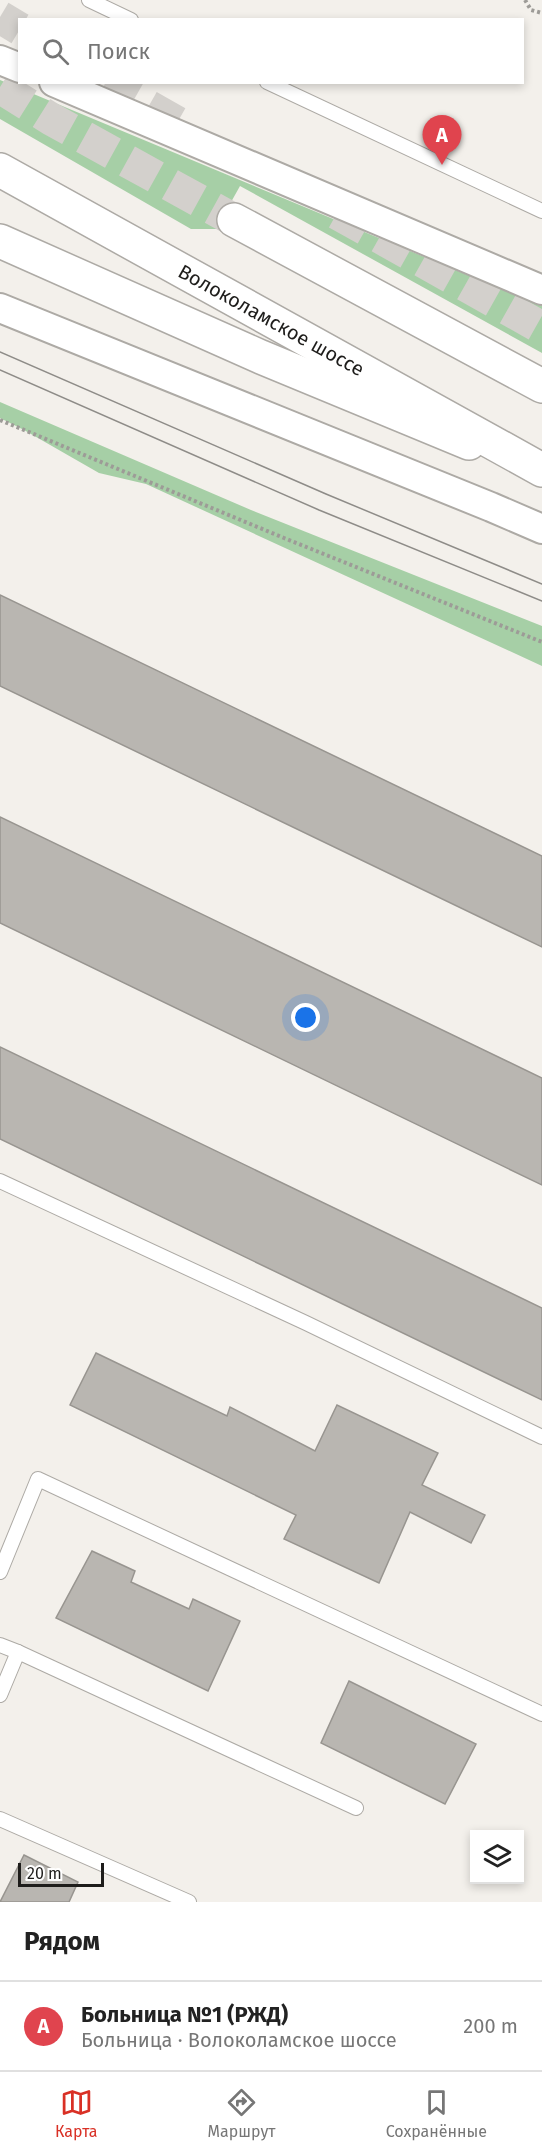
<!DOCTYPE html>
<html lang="ru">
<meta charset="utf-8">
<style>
:root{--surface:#fff;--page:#f6f6f6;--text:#222;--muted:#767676;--line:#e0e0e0;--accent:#d93025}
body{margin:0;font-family:"Fira Sans",sans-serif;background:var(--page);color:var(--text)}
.controls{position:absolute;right:18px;bottom:18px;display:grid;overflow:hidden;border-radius:0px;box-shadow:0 3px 9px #0003}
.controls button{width:54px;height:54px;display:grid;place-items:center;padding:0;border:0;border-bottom:2px solid var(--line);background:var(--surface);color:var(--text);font:30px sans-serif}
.scale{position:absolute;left:18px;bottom:15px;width:86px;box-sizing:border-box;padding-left:6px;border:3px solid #1e1d1b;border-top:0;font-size:16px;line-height:21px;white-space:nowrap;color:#1e1d1b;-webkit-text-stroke:4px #fff;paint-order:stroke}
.you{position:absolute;left:306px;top:1018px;width:21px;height:21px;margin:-15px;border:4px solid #fff;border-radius:50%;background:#1a73e8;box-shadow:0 0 0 9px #1a73e833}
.badge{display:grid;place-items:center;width:39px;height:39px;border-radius:50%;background:var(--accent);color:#fff;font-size:20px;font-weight:700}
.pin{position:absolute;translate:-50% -50px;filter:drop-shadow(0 2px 3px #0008)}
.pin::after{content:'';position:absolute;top:32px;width:21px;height:18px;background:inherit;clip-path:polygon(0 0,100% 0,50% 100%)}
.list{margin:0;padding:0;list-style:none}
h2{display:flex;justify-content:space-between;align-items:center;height:78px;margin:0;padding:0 24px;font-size:26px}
h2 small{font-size:20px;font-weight:400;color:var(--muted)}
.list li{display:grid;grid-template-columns:39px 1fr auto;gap:18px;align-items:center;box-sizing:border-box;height:90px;padding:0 24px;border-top:2px solid var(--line)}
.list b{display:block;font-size:22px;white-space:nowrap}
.list p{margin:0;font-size:20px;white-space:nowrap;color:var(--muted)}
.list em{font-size:20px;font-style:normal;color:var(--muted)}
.icon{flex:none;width:33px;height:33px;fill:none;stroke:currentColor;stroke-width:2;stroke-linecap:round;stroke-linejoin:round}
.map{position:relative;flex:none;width:542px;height:1902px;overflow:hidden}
.search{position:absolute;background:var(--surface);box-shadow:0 3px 9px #0003;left:18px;right:18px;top:18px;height:66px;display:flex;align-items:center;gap:15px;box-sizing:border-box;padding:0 21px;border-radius:0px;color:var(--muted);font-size:22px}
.sheet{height:168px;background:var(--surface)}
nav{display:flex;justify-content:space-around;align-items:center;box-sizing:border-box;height:84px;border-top:2px solid var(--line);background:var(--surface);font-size:16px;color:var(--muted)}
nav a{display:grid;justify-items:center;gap:3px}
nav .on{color:var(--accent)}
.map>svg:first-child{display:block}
.green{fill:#a6cfa6}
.building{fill:#b9b6b1;stroke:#989590;stroke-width:1.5}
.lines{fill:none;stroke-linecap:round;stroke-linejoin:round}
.secondary-tunnel{stroke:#d3d0cc;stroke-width:33;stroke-dasharray:33 16;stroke-linecap:butt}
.primary-tunnel{stroke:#d3d0cc;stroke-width:33;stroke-dasharray:33 16;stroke-linecap:butt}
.service-casing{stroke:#adaaa5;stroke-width:16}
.minor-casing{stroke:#adaaa5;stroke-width:32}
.secondary-casing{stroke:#adaaa5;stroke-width:36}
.primary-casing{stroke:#adaaa5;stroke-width:36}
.path{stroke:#9d9b97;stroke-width:4;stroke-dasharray:3 3;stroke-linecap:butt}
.service{stroke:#fff;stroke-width:14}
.minor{stroke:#fff;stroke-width:28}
.secondary{stroke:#fff;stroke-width:33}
.primary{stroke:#fff;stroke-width:33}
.tram{stroke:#8e8c88;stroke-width:1.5}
.labels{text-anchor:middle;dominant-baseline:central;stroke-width:4.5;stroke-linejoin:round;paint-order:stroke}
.street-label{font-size:20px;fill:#1e1d1b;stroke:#fff}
</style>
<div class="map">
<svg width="542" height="1902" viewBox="0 0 542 1902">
<rect width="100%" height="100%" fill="#f3f0eb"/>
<g class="green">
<polygon points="0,80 542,306 542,353 240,186 216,229 191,229 0,119"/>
<polygon points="0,402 251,510 542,626 542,666 146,484 99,473 24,430 0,418"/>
</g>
<g class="building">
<polygon points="0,595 542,856 542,947 0,686"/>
<polygon points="0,817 542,1078 542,1185 0,923"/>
<polygon points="0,1047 542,1308 542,1400 0,1139"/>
<polygon points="96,1353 227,1416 230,1407 315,1451 337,1405 438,1453 422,1485 485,1515 471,1543 410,1512 379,1583 284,1539 296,1515 70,1405"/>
<polygon points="92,1551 135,1571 131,1582 189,1609 193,1599 240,1621 208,1691 56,1618"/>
<polygon points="349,1681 476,1744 445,1804 321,1743"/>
<polygon points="24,1855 78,1882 69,1902 0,1902"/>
</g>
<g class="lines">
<g class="secondary-tunnel">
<polyline points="0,17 20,29"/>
<polyline points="106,82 190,130"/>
<polyline points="337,213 542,328"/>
</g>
<polyline class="primary-tunnel" points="0,87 51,119 234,220"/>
<defs>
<g id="service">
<polyline points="89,0 131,20"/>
<polyline points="267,82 542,211"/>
<polyline points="0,1181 306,1323 542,1437"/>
<polyline points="0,1572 38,1479 542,1714"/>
<polyline points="0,1645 18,1652"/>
<polyline points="0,1695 18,1652 356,1808"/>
<polyline points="0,1819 189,1902"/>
</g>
<g id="minor">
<polyline points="0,60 20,68"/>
<polyline points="54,82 542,290"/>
<polyline points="0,308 491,507 542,529"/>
</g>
<polyline id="secondary" points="0,241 261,357 469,443"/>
<g id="primary">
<path id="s1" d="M0,170L542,470"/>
<polyline points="234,220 542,386"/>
</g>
</defs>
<use href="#service" class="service-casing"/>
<use href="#minor" class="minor-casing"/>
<use href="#secondary" class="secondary-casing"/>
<use href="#primary" class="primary-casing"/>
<g class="path">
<polyline points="525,0 531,10 542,13"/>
<polyline points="0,420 284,538 542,642"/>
</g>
<use href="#service" class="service"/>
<use href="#minor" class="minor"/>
<use href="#secondary" class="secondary"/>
<use href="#primary" class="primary"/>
<g class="tram">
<polyline points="0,352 326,494 542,584"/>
<polyline points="0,370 319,510 542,601"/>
</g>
</g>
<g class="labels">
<g class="street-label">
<text stroke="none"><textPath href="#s1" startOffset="310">Волоколамское шоссе</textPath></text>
</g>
</g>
</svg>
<div class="controls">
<button><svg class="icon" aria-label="layers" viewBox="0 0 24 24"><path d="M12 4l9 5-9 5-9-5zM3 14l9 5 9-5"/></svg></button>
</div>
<div class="scale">20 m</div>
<div class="you"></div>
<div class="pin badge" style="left:442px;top:165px;background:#e0444e">A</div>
<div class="search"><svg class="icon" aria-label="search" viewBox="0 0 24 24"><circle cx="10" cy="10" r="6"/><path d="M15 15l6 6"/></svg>Поиск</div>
</div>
<section class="sheet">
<h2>Рядом<small></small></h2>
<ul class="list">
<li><span class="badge" style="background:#e0444e">A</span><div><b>Больница №1 (РЖД)</b><p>Больница · Волоколамское шоссе</p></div><em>200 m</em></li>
</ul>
</section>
<nav>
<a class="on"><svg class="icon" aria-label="map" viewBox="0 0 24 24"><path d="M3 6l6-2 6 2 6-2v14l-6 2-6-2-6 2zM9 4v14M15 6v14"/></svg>Карта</a>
<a><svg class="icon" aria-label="directions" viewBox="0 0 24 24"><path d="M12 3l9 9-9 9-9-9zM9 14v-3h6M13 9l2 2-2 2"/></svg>Маршрут</a>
<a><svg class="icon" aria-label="saved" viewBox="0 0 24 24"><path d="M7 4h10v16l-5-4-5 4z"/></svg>Сохранённые</a>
</nav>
